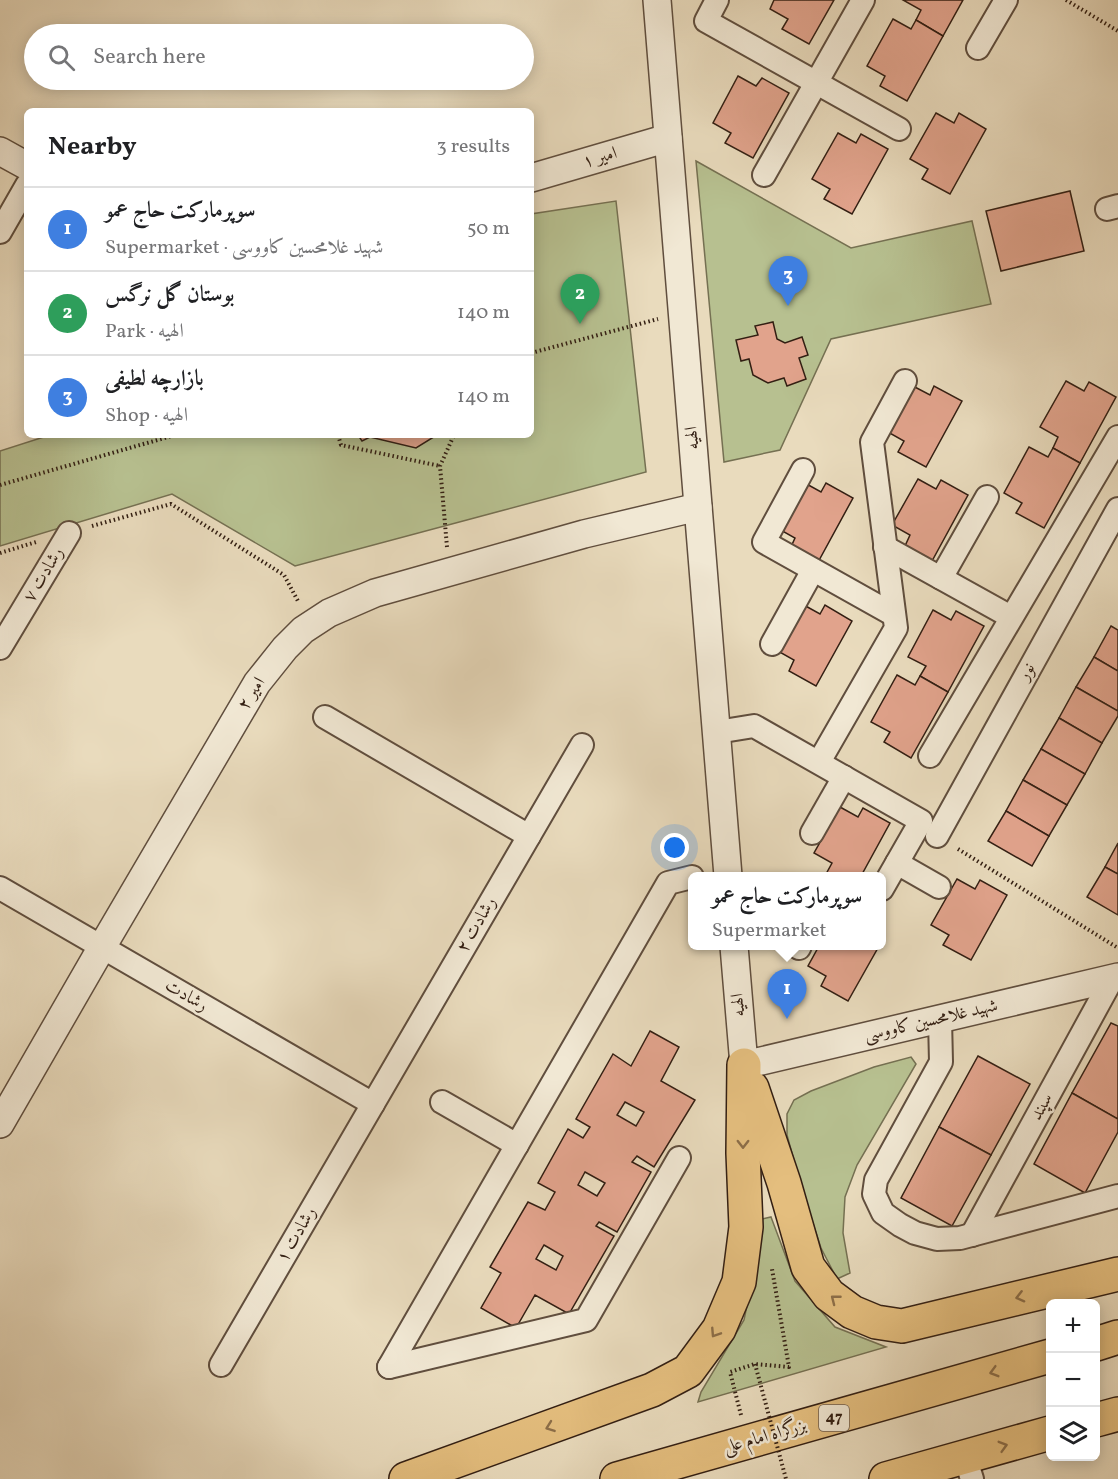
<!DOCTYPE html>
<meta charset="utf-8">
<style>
:root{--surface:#fff;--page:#f6f6f6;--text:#202124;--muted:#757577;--line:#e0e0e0;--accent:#111827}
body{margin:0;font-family:Vollkorn,Amiri,serif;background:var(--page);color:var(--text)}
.controls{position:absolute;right:18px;bottom:18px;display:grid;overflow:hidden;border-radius:9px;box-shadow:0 3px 15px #0003}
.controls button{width:54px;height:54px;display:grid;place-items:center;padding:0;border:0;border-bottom:2px solid var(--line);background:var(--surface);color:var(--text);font:30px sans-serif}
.you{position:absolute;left:675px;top:848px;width:21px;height:21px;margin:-15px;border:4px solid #fff;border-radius:50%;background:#1a73e8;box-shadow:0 0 0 9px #1a73e833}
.badge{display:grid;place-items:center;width:39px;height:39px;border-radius:50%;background:var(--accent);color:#fff;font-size:20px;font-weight:700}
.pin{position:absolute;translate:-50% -50px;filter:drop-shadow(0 2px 3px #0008)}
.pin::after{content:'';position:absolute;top:32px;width:21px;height:18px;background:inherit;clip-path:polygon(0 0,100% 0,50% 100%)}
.popup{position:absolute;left:688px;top:872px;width:198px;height:78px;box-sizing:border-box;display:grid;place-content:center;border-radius:9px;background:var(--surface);filter:drop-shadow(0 2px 4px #0005);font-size:20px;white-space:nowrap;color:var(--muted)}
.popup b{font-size:22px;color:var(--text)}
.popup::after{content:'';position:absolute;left:50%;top:100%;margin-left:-12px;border:12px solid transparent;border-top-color:var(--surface)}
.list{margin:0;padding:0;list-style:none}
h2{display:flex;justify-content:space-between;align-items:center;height:78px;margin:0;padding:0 24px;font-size:26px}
h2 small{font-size:20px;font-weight:400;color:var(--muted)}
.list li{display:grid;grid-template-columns:39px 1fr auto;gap:18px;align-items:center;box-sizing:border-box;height:84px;padding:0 24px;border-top:2px solid var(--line)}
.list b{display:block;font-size:22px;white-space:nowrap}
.list p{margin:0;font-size:20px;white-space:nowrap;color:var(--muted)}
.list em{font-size:20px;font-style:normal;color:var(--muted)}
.icon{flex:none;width:33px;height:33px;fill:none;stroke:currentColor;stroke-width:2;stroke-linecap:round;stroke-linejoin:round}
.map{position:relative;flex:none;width:1118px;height:1479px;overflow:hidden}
.search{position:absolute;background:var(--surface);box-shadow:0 3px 15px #0003;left:24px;top:24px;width:510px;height:66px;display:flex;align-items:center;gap:15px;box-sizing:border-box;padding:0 21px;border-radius:33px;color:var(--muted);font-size:22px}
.panel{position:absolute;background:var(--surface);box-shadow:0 3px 15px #0003;left:24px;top:108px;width:510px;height:330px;border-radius:9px}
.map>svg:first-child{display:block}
.green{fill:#b7c090;stroke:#757052;stroke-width:1.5}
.building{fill:#e1a38c;stroke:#331f13;stroke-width:1.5;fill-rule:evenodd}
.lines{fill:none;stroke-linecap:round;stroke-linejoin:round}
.minor-casing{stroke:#604e3e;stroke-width:26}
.tertiary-casing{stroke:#604e3e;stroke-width:30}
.trunk-casing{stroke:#331f13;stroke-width:36}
.path{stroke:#331f13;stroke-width:4;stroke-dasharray:1.5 3;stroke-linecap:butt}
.minor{stroke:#f1e8d4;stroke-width:22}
.tertiary{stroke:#f1e8d4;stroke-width:27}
.trunk{stroke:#e4be7e;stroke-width:33}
.path-bridge{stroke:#331f13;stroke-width:4;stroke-dasharray:1.5 3;stroke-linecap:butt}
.oneway{stroke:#8c6e48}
.labels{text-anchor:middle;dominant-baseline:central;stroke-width:5;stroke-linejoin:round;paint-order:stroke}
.shield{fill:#f1e8d4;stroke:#6c5b4d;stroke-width:1.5}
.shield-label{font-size:16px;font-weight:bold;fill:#331f13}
.street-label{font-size:18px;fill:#331f13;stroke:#f1e8d4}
</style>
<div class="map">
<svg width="1118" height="1479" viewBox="0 0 1118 1479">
<rect width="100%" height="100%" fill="#e9dbbd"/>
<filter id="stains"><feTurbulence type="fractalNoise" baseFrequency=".00333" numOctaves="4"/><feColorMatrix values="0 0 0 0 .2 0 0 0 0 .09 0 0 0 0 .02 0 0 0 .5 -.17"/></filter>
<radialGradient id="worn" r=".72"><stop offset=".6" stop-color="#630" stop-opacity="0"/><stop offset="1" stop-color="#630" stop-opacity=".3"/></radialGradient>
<g class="green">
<polygon points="696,161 851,248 972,221 991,304 831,339 780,450 724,462"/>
<polygon points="616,201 646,472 295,566 172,494 0,546 0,451 50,435 531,435 531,214"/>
<polygon points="911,1057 916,1064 857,1165 845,1197 843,1233 850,1273 837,1279 821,1248 802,1190 787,1135 787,1114 794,1100 811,1091 874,1067"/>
<polygon points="771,1217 795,1281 835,1327 886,1347 698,1402 701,1392 744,1320 755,1267 758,1220"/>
</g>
<g class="building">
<polygon points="774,0 834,0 809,44 782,29 788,19 770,9"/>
<polygon points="903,0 963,0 943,36 916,20 921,10"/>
<polygon points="893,19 911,29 916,20 943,36 907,101 880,86 885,76 867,66"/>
<polygon points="738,76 756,86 762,78 789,93 753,158 725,143 731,133 713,123"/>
<polygon points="936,113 954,123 959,113 986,129 950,194 922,179 928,169 910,159"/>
<polygon points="838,133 856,143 861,134 888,149 852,214 824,199 830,189 812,179"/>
<polygon points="1070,191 1084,251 1001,271 986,211"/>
<polygon points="773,322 777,339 785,343 802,337 808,355 799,358 806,379 787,386 784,378 768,383 753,375 749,359 741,361 736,340 758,335 755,326"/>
<polygon points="1066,381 1084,391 1089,382 1116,397 1080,463 1053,448 1058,437 1040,427"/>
<polygon points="911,385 930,395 934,386 962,401 926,467 898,452 904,441 886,431"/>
<polygon points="358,435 437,435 416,448 370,437 362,441"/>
<polygon points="1029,447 1048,457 1053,448 1080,463 1044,528 1016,513 1022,503 1004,493"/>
<polygon points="918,479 936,489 941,480 968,495 932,561 905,546 910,535 892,525"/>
<polygon points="803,482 821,492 826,483 853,498 817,564 790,549 795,538 777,528"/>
<polygon points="802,604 820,614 825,605 852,621 816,686 789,671 794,660 776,650"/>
<polygon points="933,610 951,620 956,611 984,626 948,692 920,676 926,666 908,657"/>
<polygon points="1111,626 1118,630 1118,671 1094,657"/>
<polygon points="1094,657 1118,671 1118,711 1076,687"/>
<polygon points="897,675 915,685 920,676 948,692 911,758 884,742 890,732 871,722"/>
<polygon points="1076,687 1118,711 1118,716 1102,743 1059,718"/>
<polygon points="1059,718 1102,743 1085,774 1041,749"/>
<polygon points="1041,749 1085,774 1067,805 1023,780"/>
<polygon points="1023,780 1067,805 1049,836 1006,811"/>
<polygon points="840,807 858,817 863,808 890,823 861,876 832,876 826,874 832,863 814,853"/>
<polygon points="1006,811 1049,836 1032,866 988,841"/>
<polygon points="1118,843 1118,874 1105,867"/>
<polygon points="1105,867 1118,874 1118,915 1087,897"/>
<polygon points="957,879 975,889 980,880 1007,895 971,960 943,945 949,935 931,925"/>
<polygon points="819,946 879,946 848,1001 821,986 826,976 808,966"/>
<polygon points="1111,1023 1118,1026 1118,1119 1072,1093"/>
<path d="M650,1031L679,1047L661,1081L695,1100L654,1167L637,1156L632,1162L651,1172L617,1232L599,1222L596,1226L614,1236L569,1314L535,1295L516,1328L481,1308L501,1273L490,1267L528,1202L545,1210L555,1192L538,1183L568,1129L583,1138L590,1127L576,1119L613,1054L631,1066ZM625,1102L644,1112L636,1126L617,1115ZM585,1172L605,1183L597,1196L578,1185ZM544,1245L563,1256L556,1270L536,1259Z"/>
<polygon points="978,1056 1030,1084 991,1155 939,1127"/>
<polygon points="1072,1093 1118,1119 1118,1132 1085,1193 1034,1164"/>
<polygon points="939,1127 991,1155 952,1226 901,1198"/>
</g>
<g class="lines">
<defs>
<g id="minor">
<polyline points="717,0 706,21 899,129"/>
<polyline points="978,48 1006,0"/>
<polyline points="764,175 863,0"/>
<polyline points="1107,209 1118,206"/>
<polyline points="0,232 27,185"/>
<polyline points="803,470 764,542 894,615"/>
<polyline points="885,547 1011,617"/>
<polyline points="941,578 987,497"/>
<polyline points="772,644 813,570"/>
<polyline points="0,648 69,533"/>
<polyline points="325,717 529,836"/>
<polyline points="717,732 754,726 921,821 882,889"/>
<polyline points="930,756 1118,437"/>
<polyline points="819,762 896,628 872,442 905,381"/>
<polyline points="812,833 844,777"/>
<polyline points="937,836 1118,509"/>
<polyline points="897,863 939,887"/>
<polyline points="0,888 373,1104"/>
<polyline points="799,948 800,946"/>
<polyline points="940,1019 941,1062 876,1180 874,1194 883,1213 900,1225 915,1233 937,1239 960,1238 1118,1196"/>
<polyline points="442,1102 517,1145"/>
<polyline points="972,1235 1112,979"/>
<polyline points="221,1365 582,745"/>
<polyline points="389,1367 668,883 692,877"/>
<polyline points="389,1367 586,1320 679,1158"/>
<polyline points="965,1457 972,1479"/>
</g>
<g id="tertiary">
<polyline points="657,0 728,876"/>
<polyline points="0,151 27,166"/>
<polyline points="531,178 668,138"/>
<polyline points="734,946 744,1065 1118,977"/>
<polyline points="0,1124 102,947 257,683 285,648 303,630 329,613 375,593 584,534 698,507"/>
</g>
<g id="trunk">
<polyline points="752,1088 784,1183 808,1267 829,1295 852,1312 876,1322 902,1326 1118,1274"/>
<polyline points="1096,1344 1118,1337"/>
<polyline points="1096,1420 1118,1414"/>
<polyline points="406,1479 652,1390 688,1371 719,1329 739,1282 746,1227 743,1153 744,1065"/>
<polyline points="617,1479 1050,1356"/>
<polyline points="886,1479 1050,1433"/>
</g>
</defs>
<use href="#minor" class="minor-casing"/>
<use href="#tertiary" class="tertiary-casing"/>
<use href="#trunk" class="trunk-casing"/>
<g class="path">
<polyline points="1066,0 1118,31"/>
<polyline points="531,353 658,319"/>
<polyline points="338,435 341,445 440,466"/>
<polyline points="0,485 175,435"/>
<polyline points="92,526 171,504 284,575 299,603"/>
<polyline points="447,547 440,466 454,435"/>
<polyline points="0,553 36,542"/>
<polyline points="958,849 1118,948"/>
<polyline points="741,1415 730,1372 755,1364 789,1367 772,1269"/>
</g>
<use href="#minor" class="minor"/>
<use href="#tertiary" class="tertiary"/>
<use href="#trunk" class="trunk"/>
<polyline class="path-bridge" points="755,1364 786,1479"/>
</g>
<defs><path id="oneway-chevron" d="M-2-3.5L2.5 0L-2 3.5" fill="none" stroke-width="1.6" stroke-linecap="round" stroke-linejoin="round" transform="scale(1.5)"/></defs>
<g class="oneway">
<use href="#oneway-chevron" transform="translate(743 1144) rotate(90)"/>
<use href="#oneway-chevron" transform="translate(1020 1297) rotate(166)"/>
<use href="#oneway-chevron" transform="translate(835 1299) rotate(-142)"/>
<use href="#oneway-chevron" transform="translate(715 1333) rotate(123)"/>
<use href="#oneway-chevron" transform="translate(994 1372) rotate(164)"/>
<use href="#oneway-chevron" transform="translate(550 1427) rotate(160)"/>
<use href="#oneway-chevron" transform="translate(1003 1446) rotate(-16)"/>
</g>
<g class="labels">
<rect class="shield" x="819" y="1405" width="30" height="26" rx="4.5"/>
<g class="shield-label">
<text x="834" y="1418">47</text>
</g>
<g class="street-label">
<text transform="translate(600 158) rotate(-16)">امیر ۱</text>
<text transform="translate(693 438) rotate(-95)">الهیه</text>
<text transform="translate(44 575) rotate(-59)">رشادت ۷</text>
<text transform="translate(1027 672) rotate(-61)">نور</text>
<text transform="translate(252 694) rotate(-57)">امیر ۲</text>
<text transform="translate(477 925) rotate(-60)">رشادت ۲</text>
<text transform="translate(186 996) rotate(30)">رشادت</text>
<text transform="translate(739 1005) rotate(-95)">الهیه</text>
<text transform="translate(931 1021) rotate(-13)">شهید غلامحسین کاووسی</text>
<text transform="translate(1042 1107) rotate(-61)">سپند</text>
<text transform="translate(297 1235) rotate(-60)">رشادت ۱</text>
<text transform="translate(765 1437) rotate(-16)">بزرگراه امام علی</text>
</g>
</g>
<rect width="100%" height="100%" filter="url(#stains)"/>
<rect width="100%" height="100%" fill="url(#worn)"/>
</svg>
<div class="controls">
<button>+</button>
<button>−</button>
<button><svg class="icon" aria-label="layers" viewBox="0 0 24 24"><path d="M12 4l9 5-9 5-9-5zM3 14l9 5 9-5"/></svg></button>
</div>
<div class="you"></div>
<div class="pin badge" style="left:787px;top:1019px;background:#3f7fe0">1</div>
<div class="popup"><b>سوپرمارکت حاج عمو</b>Supermarket</div>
<div class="pin badge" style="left:580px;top:324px;background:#2e9e5b">2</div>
<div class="pin badge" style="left:788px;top:306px;background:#3f7fe0">3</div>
<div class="search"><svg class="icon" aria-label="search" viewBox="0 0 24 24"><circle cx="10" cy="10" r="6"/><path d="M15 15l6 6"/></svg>Search here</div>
<section class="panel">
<h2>Nearby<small>3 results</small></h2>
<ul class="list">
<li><span class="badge" style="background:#3f7fe0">1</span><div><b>سوپرمارکت حاج عمو</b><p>Supermarket · شهید غلامحسین کاووسی</p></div><em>50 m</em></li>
<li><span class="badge" style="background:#2e9e5b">2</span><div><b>بوستان گل نرگس</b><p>Park · الهیه</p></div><em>140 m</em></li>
<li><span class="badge" style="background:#3f7fe0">3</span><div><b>بازارچه لطیفی</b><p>Shop · الهیه</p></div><em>140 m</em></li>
</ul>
</section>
</div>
